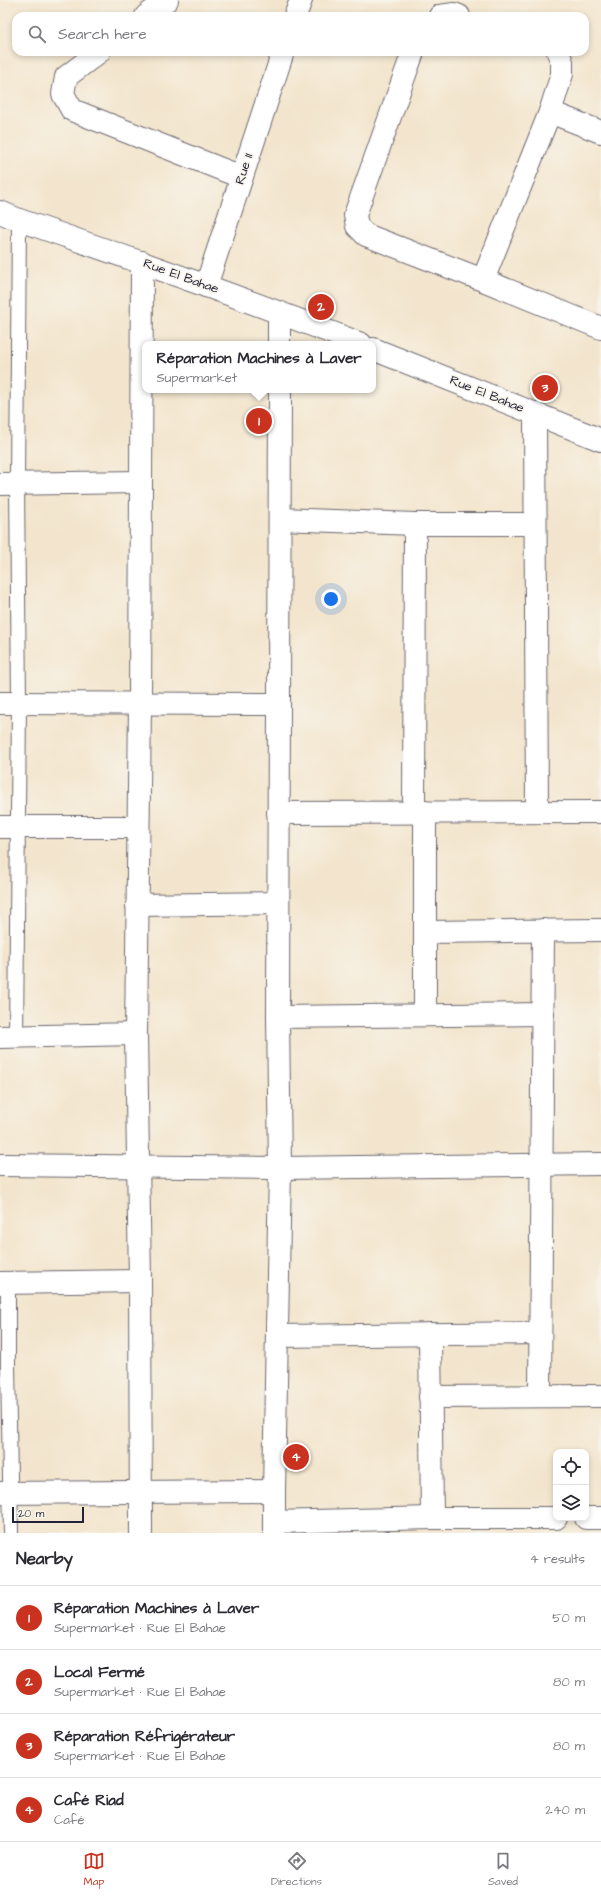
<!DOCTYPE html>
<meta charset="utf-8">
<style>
:root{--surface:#fff;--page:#f7f7f7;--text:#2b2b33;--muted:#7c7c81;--line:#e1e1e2;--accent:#c8321e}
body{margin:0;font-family:"Architects Daughter",sans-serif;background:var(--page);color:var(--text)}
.controls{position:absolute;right:12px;bottom:12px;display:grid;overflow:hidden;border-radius:8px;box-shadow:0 2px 6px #0003}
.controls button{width:36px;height:36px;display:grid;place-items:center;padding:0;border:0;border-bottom:1px solid var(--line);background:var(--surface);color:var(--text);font:20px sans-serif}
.scale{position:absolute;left:12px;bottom:10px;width:72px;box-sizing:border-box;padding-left:4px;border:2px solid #22223b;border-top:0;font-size:11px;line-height:14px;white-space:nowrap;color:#22223b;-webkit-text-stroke:3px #f7f3e8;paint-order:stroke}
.you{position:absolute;left:331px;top:599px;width:14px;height:14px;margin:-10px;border:3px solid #fff;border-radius:50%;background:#1a73e8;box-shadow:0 0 0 6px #1a73e833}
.badge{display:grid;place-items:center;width:26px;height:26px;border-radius:50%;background:var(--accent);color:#fff;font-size:13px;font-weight:700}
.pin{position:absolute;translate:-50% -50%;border:2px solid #fff;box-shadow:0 1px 4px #0006}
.popup{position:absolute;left:142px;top:341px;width:234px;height:52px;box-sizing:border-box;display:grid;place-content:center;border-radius:8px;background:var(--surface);filter:drop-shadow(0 1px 3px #0005);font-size:13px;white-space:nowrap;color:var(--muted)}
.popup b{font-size:15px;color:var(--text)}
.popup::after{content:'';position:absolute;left:50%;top:100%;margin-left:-8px;border:8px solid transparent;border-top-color:var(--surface)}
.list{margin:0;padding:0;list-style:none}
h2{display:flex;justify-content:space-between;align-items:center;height:52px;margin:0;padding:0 16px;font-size:17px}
h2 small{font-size:13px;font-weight:400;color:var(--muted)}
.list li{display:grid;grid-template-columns:26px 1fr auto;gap:12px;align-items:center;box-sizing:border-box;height:64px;padding:0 16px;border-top:1px solid var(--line)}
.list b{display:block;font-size:15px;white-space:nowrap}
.list p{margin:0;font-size:13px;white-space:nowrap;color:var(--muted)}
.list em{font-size:13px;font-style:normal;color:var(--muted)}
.icon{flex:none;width:22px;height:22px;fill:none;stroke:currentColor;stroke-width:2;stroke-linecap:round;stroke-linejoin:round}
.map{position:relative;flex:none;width:601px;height:1533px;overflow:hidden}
.search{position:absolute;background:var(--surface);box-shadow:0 2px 6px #0003;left:12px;right:12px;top:12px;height:44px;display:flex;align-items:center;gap:10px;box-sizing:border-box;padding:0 14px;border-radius:12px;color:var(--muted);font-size:15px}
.sheet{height:308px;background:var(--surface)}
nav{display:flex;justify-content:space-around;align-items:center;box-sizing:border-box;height:56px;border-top:1px solid var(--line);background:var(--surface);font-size:11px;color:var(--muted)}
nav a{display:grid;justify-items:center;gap:2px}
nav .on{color:var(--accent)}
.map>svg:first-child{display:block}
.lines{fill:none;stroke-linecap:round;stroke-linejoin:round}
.lane-casing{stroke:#6b666e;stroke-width:16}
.street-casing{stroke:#6b666e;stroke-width:24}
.lane{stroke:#fff;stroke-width:14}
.street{stroke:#fff;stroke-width:22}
.labels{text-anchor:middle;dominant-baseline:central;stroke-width:3;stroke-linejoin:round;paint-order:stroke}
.street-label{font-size:13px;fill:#22223b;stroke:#f7f3e8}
</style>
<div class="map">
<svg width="601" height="1533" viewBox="0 0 601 1533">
<rect width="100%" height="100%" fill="#f7f3e8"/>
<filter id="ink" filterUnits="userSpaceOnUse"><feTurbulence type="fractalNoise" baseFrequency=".025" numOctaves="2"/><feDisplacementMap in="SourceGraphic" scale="8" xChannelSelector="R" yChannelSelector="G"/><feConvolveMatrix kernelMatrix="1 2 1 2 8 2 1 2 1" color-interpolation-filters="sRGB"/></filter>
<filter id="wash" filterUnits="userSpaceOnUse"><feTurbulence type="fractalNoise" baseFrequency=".012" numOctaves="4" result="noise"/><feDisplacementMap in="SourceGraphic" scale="16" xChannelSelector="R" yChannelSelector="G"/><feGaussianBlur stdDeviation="0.9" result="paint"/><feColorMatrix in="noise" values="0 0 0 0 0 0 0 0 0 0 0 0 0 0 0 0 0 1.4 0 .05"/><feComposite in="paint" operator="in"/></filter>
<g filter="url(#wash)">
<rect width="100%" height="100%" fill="#f3e5cd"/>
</g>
<g filter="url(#ink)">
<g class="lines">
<defs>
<g id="lane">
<polyline points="16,1037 19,703 17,484 19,220"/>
<polyline points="8,1283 8,1366 11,1533"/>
</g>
<g id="street">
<polyline points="146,16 167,0"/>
<polyline points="295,16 301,0"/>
<polyline points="440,16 454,14 459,16"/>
<polyline points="99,52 66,77 63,94 72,110 241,177"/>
<polyline points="413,52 355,215 357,226 366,235 483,280 601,328"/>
<polyline points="550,112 601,132"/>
<path d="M0,212L19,220C133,259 248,300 361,344"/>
<polyline points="483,280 550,112 562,74 562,62 558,52"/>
<polyline points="206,286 283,52"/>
<polyline points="279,312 279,344"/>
<polyline points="373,349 601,440"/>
<polyline points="535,413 537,812"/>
<polyline points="0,484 140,482"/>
<polyline points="280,519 415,524 535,524"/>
<polyline points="0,703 279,704"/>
<polyline points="414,812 415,524"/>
<polyline points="278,813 601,812"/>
<polyline points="0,827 137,827"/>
<polyline points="137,905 278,903"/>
<polyline points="425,932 601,930"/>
<polyline points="425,1015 425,812"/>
<polyline points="278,1017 543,1014"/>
<polyline points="0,1037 136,1034"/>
<polyline points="0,1165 280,1168 601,1164"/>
<polyline points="0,1283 140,1281"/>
<polyline points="430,1334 432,1518"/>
<polyline points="277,1336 540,1333"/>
<polyline points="540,1396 543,930"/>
<polyline points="430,1397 601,1396"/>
<polyline points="0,1493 274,1491"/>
<polyline points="586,1518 601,1518"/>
<polyline points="274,1522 432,1518 556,1518"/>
<polyline points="141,1533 140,1281 136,1034 140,705 142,262"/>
<polyline points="274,1533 274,1491 280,1168 278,1017 280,390"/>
</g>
</defs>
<use href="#lane" class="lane-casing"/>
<use href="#street" class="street-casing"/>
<use href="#lane" class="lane"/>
<use href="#street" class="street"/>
</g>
</g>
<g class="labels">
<g class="street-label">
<text transform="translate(244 169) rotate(-72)">Rue 11</text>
<text transform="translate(181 276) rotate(20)">Rue El Bahae</text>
<text transform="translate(487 394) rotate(22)">Rue El Bahae</text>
</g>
</g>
</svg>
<div class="controls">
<button><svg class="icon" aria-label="locate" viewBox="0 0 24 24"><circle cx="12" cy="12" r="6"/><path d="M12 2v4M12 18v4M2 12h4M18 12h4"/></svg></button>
<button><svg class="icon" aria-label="layers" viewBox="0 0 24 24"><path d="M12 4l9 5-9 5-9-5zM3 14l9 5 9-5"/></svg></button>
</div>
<div class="scale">20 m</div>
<div class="you"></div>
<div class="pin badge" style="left:259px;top:421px">1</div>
<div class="popup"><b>Réparation Machines à Laver</b>Supermarket</div>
<div class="pin badge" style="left:321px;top:307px">2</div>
<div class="pin badge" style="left:545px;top:388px">3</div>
<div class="pin badge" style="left:296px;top:1457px">4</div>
<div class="search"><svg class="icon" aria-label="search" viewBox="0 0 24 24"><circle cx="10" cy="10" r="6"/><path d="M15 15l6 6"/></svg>Search here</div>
</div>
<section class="sheet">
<h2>Nearby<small>4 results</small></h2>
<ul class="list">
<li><span class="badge">1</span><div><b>Réparation Machines à Laver</b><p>Supermarket · Rue El Bahae</p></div><em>50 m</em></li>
<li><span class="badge">2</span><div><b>Local Fermé</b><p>Supermarket · Rue El Bahae</p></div><em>80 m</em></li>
<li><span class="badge">3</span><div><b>Réparation Réfrigérateur</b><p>Supermarket · Rue El Bahae</p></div><em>80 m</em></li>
<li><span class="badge">4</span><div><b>Café Riad</b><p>Café</p></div><em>240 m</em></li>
</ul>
</section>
<nav>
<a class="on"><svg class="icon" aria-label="map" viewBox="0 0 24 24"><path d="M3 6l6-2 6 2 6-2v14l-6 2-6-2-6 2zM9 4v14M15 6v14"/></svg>Map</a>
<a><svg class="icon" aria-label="directions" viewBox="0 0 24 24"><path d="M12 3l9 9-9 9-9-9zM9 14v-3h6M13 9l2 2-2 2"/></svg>Directions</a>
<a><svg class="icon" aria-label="saved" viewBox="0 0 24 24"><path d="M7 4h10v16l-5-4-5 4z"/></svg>Saved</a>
</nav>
